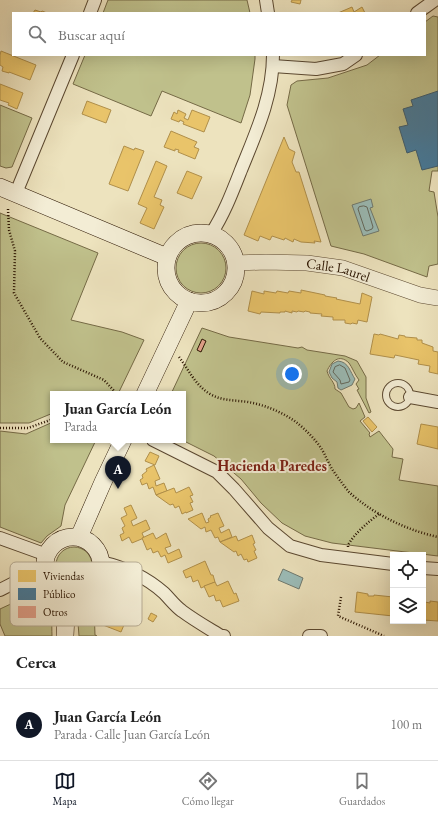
<!DOCTYPE html>
<html lang="es">
<meta charset="utf-8">
<style>
:root{--surface:#fff;--page:#f2f2f2;--text:#222;--muted:#767676;--line:#e0e0e0;--accent:#111827}
body{margin:0;font-family:"EB Garamond",serif;background:var(--page);color:var(--text)}
.controls{position:absolute;right:12px;bottom:12px;display:grid;overflow:hidden;border-radius:0px;box-shadow:0 4px 16px #0002}
.controls button{width:36px;height:36px;display:grid;place-items:center;padding:0;border:0;border-bottom:1px solid var(--line);background:var(--surface);color:var(--text);font:20px sans-serif}
.you{position:absolute;left:292px;top:374px;width:14px;height:14px;margin:-10px;border:3px solid #fff;border-radius:50%;background:#1a73e8;box-shadow:0 0 0 6px #1a73e833}
.badge{display:grid;place-items:center;width:26px;height:26px;border-radius:50%;background:var(--accent);color:#fff;font-size:13px;font-weight:700}
.pin{position:absolute;translate:-50% -33px;filter:drop-shadow(0 1px 2px #0008)}
.pin::after{content:'';position:absolute;top:21px;width:14px;height:12px;background:inherit;clip-path:polygon(0 0,100% 0,50% 100%)}
.popup{position:absolute;left:50px;top:391px;width:136px;height:52px;box-sizing:border-box;display:grid;place-content:center;border-radius:0px;background:var(--surface);filter:drop-shadow(0 1px 3px #0005);font-size:13px;white-space:nowrap;color:var(--muted)}
.popup b{font-size:15px;color:var(--text)}
.popup::after{content:'';position:absolute;left:50%;top:100%;margin-left:-8px;border:8px solid transparent;border-top-color:var(--surface)}
.list{margin:0;padding:0;list-style:none}
h2{display:flex;justify-content:space-between;align-items:center;height:52px;margin:0;padding:0 16px;font-size:17px}
h2 small{font-size:13px;font-weight:400;color:var(--muted)}
.list li{display:grid;grid-template-columns:26px 1fr auto;gap:12px;align-items:center;box-sizing:border-box;height:72px;padding:0 16px;border-top:1px solid var(--line)}
.list b{display:block;font-size:15px;white-space:nowrap}
.list p{margin:0;font-size:13px;white-space:nowrap;color:var(--muted)}
.list em{font-size:13px;font-style:normal;color:var(--muted)}
.icon{flex:none;width:22px;height:22px;fill:none;stroke:currentColor;stroke-width:2;stroke-linecap:round;stroke-linejoin:round}
.map{position:relative;flex:none;width:438px;height:636px;overflow:hidden}
.search{position:absolute;background:var(--surface);box-shadow:0 4px 16px #0002;left:12px;right:12px;top:12px;height:44px;display:flex;align-items:center;gap:10px;box-sizing:border-box;padding:0 14px;border-radius:0px;color:var(--muted);font-size:15px}
.sheet{height:124px;background:var(--surface)}
nav{display:flex;justify-content:space-around;align-items:center;box-sizing:border-box;height:56px;border-top:1px solid var(--line);background:var(--surface);font-size:11px;color:var(--muted)}
nav a{display:grid;justify-items:center;gap:2px}
nav .on{color:var(--accent)}
.map>svg:first-child{display:block}
.green{fill:#c0c18c;stroke:#756a46}
.water{fill:#9bbdb9;stroke:#6e796f}
.homes{fill:#e9c46a;stroke:#b08f4a}
.public{fill:#457b9d;stroke:#3d5c6e}
.lines{fill:none;stroke-linecap:round;stroke-linejoin:round}
.shore{stroke:#62685d;stroke-width:1}
.building{fill:#e3a28c;stroke:#2a1401}
.service-casing{stroke:#5b4830;stroke-width:8}
.minor-casing{stroke:#5b4830;stroke-width:14}
.tertiary-casing{stroke:#5b4830;stroke-width:16}
.secondary-casing{stroke:#2a1401;stroke-width:18}
.path{stroke:#2a1401;stroke-width:2.5;stroke-dasharray:1 2;stroke-linecap:butt}
.service{stroke:#f3edd5;stroke-width:6}
.minor{stroke:#f3edd5;stroke-width:12}
.tertiary{stroke:#f3edd5;stroke-width:15}
.secondary{stroke:#f3edd5;stroke-width:17}
.labels{text-anchor:middle;dominant-baseline:central;stroke-width:4;stroke-linejoin:round;paint-order:stroke}
.street-label{font-size:14px;fill:#2a1401;stroke:#f3edd5}
.neighbourhood-label{font-size:15px;font-weight:bold;fill:#7a1f14;stroke:#f3edd5}
.key{fill:#f3edd5;stroke:#b7ac95;stroke-width:1}
.key-label{font-size:11px;fill:#2a1401}
</style>
<div class="map">
<svg width="438" height="636" viewBox="0 0 438 636">
<rect width="100%" height="100%" fill="#ede3be"/>
<filter id="stains"><feTurbulence type="fractalNoise" baseFrequency=".005" numOctaves="4"/><feColorMatrix values="0 0 0 0 .2 0 0 0 0 .09 0 0 0 0 .02 0 0 0 .5 -.17"/></filter>
<radialGradient id="worn" r=".72"><stop offset=".6" stop-color="#630" stop-opacity="0"/><stop offset="1" stop-color="#630" stop-opacity=".3"/></radialGradient>
<g class="green">
<polygon points="108,0 247,0 250,13 103,13"/>
<polygon points="433,16 438,17 438,171 432,171 429,191 434,192 438,217 438,264 429,266 427,277 364,254 331,246 287,105 291,85 297,81 328,78 367,65 380,55 425,55 425,22"/>
<polygon points="85,55 255,55 255,59 250,95 241,123 162,91 151,116 73,84"/>
<polygon points="0,105 32,118 12,167 6,168 0,166"/>
<polygon points="0,213 98,253 71,320 122,332 144,340 118,394 53,394 53,413 29,423 0,423"/>
<circle cx="201" cy="268" r="25"/>
<path d="M202,328L229,337L298,348L302,347L307,350L345,356L357,361L366,377V398L371,412L369,413L357,390L359,389L356,384L359,380C355,375 352,367 349,363C339,353 331,362 327,371C329,379 335,382 335,389L341,393L349,407L353,409L356,408L359,403L365,417L360,421L370,433L369,434L370,437L379,431L393,449L392,457L403,459L399,480L438,486V556L332,543L305,536L282,523L261,503L241,479L214,456L182,440H183V394H171Z"/>
<polygon points="53,422 53,440 96,440 65,505 61,526 47,536 41,543 0,527 0,431 26,434"/>
<circle cx="74" cy="565" r="18"/>
<path d="M24,586C56,590 51,611 52,636H5L0,624V609L28,596Z"/>
<polygon points="94,606 95,635 97,636 79,636 77,610"/>
</g>
<g class="water">
<polygon points="371,199 373,207 370,208 379,231 363,236 352,205"/>
<path d="M338,361C349,362 350,372 355,379L352,385L341,390L338,388L337,382L332,378L329,372L332,364Z"/>
<polygon points="283,569 303,578 299,589 278,580"/>
</g>
<g class="homes">
<polygon points="292,0 301,0 300,4 291,2"/>
<polygon points="352,7 354,12 362,7 365,13 338,13"/>
<polygon points="35,10 41,12 42,11 47,13 33,13"/>
<polygon points="1,51 36,65 30,80 9,72 9,73 2,71 3,67 0,65 0,55"/>
<polygon points="0,84 23,93 17,109 8,105 9,103 0,100"/>
<polygon points="87,101 111,110 106,123 82,114"/>
<polygon points="178,110 186,114 184,118 188,120 192,110 210,117 204,132 183,124 184,122 180,120 179,122 171,119 174,112 177,114"/>
<polygon points="171,131 197,142 194,147 199,149 195,159 178,152 179,150 175,149 175,151 164,147"/>
<polygon points="284,137 289,149 295,152 292,162 296,172 299,172 321,242 314,241 315,243 301,242 294,239 293,242 285,238 284,240 272,236 270,240 260,236 258,241 244,235"/>
<polygon points="124,146 134,150 135,148 144,151 128,191 109,184"/>
<polygon points="156,161 167,166 154,197 162,200 160,205 164,207 154,229 140,223 147,208 138,204"/>
<polygon points="187,171 202,177 192,199 177,193"/>
<polygon points="301,290 325,295 325,296 337,298 336,299 360,304 362,293 372,297 367,322 358,320 357,324 352,323 351,324 345,323 345,320 333,320 333,317 321,316 322,314 310,313 310,312 305,311 304,312 298,311 297,312 292,311 292,313 285,311 285,312 280,312 280,313 261,312 260,314 248,311 252,291 264,294 264,291 276,293 277,291 288,293 289,291 301,293"/>
<polygon points="374,334 379,335 380,334 398,339 399,335 405,336 405,337 417,338 417,340 422,340 422,343 433,347 433,351 438,352 438,374 429,372 430,366 418,364 419,360 395,355 394,358 370,354"/>
<polygon points="368,417 377,427 372,432 363,421"/>
<polygon points="421,424 438,427 438,449 417,444"/>
<polygon points="150,452 159,456 155,465 145,461"/>
<polygon points="154,465 160,479 155,481 156,486 164,483 167,491 156,495 153,487 149,489 147,483 142,485 140,480 143,478 142,475 147,471 146,469"/>
<polygon points="189,487 193,495 190,496 193,502 190,503 193,510 186,513 186,512 182,514 179,506 175,508 173,504 170,505 156,495 174,488 176,493"/>
<polygon points="131,505 137,518 131,521 133,526 146,520 150,529 142,533 144,538 132,543 129,537 122,541 120,535 124,533 122,528 125,526 121,518 127,515 124,508"/>
<polygon points="202,513 206,523 209,522 208,519 211,517 210,516 218,513 224,526 219,528 221,533 229,529 232,537 220,542 218,537 215,538 211,530 206,532 205,527 201,529 188,519"/>
<polygon points="153,533 156,539 166,533 171,546 165,548 168,554 179,549 182,557 168,563 165,555 161,557 158,551 153,553 151,548 147,550 142,538"/>
<polygon points="252,535 255,543 253,544 256,550 254,551 257,558 248,562 247,559 244,560 241,554 238,556 236,551 234,552 220,542 236,536 238,541"/>
<polygon points="205,561 211,575 213,575 215,582 201,588 198,580 193,582 191,576 186,578 183,571"/>
<polygon points="228,581 234,594 236,593 239,601 223,607 220,600 216,601 214,595 209,597 204,586 215,582 217,586"/>
<polygon points="357,592 368,594 368,596 374,596 374,595 393,597 393,616 355,612"/>
<polygon points="423,600 425,601 425,602 430,603 430,601 438,602 438,621 423,620"/>
<polygon points="113,601 125,605 127,608 125,611 129,613 121,632 103,625 108,612 106,611"/>
<polygon points="151,613 157,616 153,622 148,619"/>
</g>
<polygon class="public" points="438,91 438,166 422,170 416,150 407,153 399,127 408,125 403,109 413,106 411,100"/>
<g class="lines">
<g class="shore">
<polygon points="364,206 367,207 373,227 372,229 367,231 365,230 358,209 359,207"/>
<polygon points="340,365 345,368 350,380 349,382 341,384 340,380 333,372 335,367"/>
</g>
</g>
<polygon class="building" points="202,339 206,341 201,352 197,350"/>
<g class="lines">
<defs>
<circle id="service" cx="398" cy="395" r="12"/>
<g id="minor">
<polyline points="266,0 268,13"/>
<polyline points="90,13 95,0"/>
<polyline points="417,13 435,0"/>
<polyline points="273,66 316,69 343,64 356,55"/>
<polyline points="16,193 73,55"/>
<path d="M211,234C224,214 232,193 241,170C256,133 273,96 273,55"/>
<polyline points="410,397 438,402"/>
<polyline points="153,440 217,472 234,489 268,528 290,546 321,555 393,564"/>
<polyline points="0,538 47,555"/>
<path d="M101,562C124,567 146,577 164,593C170,599 175,606 182,611C194,620 208,628 221,636H224"/>
<polyline points="423,568 438,569"/>
<polyline points="0,590 45,567"/>
<polyline points="309,636 321,636"/>
</g>
<g id="tertiary">
<path id="s1" d="M235,263L266,262L307,263L343,268L420,295L438,298"/>
</g>
<g id="secondary">
<polyline points="0,187 167,257"/>
<circle cx="201" cy="268" r="35"/>
<polyline points="145,394 189,301"/>
<polyline points="79,537 103,482 123,440"/>
<circle cx="73" cy="565" r="28"/>
<polyline points="65,636 67,592"/>
</g>
</defs>
<use href="#service" class="service-casing"/>
<use href="#minor" class="minor-casing"/>
<use href="#tertiary" class="tertiary-casing"/>
<use href="#secondary" class="secondary-casing"/>
<g class="path">
<polyline points="8,209 9,230 15,251 14,293 40,338 63,362 104,380 117,394"/>
<path d="M179,357C189,370 195,385 210,394C222,401 235,400 248,402C265,405 282,412 296,422C305,429 315,439 321,448C326,456 329,465 334,472C339,479 344,486 349,492C373,514 406,530 438,537"/>
<polyline points="0,428 28,428 53,419"/>
<path d="M348,547V545C356,532 367,523 379,514"/>
<polyline points="341,597 338,616 384,636"/>
</g>
<use href="#service" class="service"/>
<use href="#minor" class="minor"/>
<use href="#tertiary" class="tertiary"/>
<use href="#secondary" class="secondary"/>
</g>
<g class="labels">
<g class="street-label">
<text stroke="none"><textPath href="#s1" startOffset="104">Calle Laurel</textPath></text>
</g>
<g class="neighbourhood-label">
<text x="272" y="465">Hacienda Paredes</text>
</g>
</g>
<rect x="10" y="562" width="132" height="64" rx="6" class="key"/>
<rect x="18" y="570" width="18" height="12" fill="#e9c46a"/>
<rect x="18" y="588" width="18" height="12" fill="#457b9d"/>
<rect x="18" y="606" width="18" height="12" fill="#e3a28c"/>
<g class="key-label">
<text x="43" y="580">Viviendas</text>
<text x="43" y="598">Público</text>
<text x="43" y="616">Otros</text>
</g>
<rect width="100%" height="100%" filter="url(#stains)"/>
<rect width="100%" height="100%" fill="url(#worn)"/>
</svg>
<div class="controls">
<button><svg class="icon" aria-label="locate" viewBox="0 0 24 24"><circle cx="12" cy="12" r="6"/><path d="M12 2v4M12 18v4M2 12h4M18 12h4"/></svg></button>
<button><svg class="icon" aria-label="layers" viewBox="0 0 24 24"><path d="M12 4l9 5-9 5-9-5zM3 14l9 5 9-5"/></svg></button>
</div>
<div class="you"></div>
<div class="pin badge" style="left:118px;top:489px">A</div>
<div class="popup"><b>Juan García León</b>Parada</div>
<div class="search"><svg class="icon" aria-label="search" viewBox="0 0 24 24"><circle cx="10" cy="10" r="6"/><path d="M15 15l6 6"/></svg>Buscar aquí</div>
</div>
<section class="sheet">
<h2>Cerca<small></small></h2>
<ul class="list">
<li><span class="badge">A</span><div><b>Juan García León</b><p>Parada · Calle Juan García León</p></div><em>100 m</em></li>
</ul>
</section>
<nav>
<a class="on"><svg class="icon" aria-label="map" viewBox="0 0 24 24"><path d="M3 6l6-2 6 2 6-2v14l-6 2-6-2-6 2zM9 4v14M15 6v14"/></svg>Mapa</a>
<a><svg class="icon" aria-label="directions" viewBox="0 0 24 24"><path d="M12 3l9 9-9 9-9-9zM9 14v-3h6M13 9l2 2-2 2"/></svg>Cómo llegar</a>
<a><svg class="icon" aria-label="saved" viewBox="0 0 24 24"><path d="M7 4h10v16l-5-4-5 4z"/></svg>Guardados</a>
</nav>
